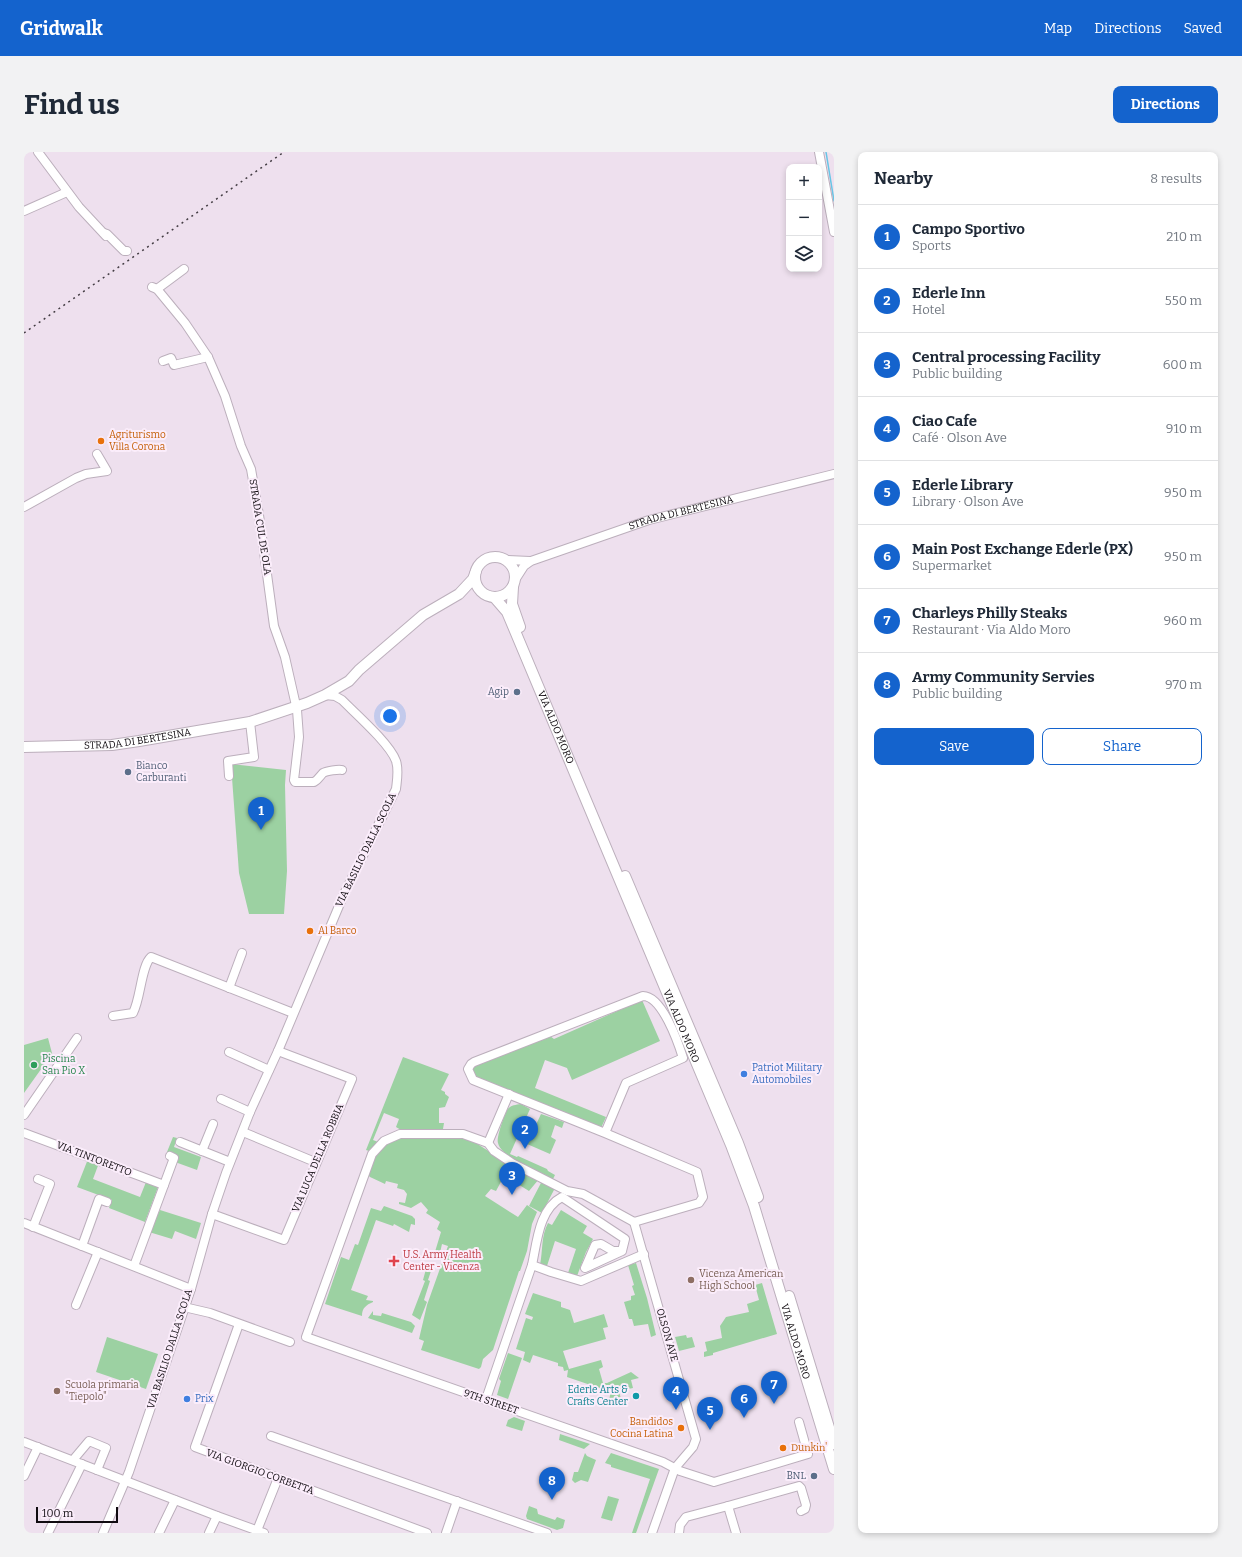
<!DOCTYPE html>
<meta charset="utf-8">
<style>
:root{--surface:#fff;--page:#f2f2f3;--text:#1f2937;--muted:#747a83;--line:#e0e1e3;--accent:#1463cd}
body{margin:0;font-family:Bitter,serif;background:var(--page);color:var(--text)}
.controls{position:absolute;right:12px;top:12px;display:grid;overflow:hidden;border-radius:8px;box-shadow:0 2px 6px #0003}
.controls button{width:36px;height:36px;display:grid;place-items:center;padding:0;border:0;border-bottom:1px solid var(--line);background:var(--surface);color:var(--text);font:20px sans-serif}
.scale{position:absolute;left:12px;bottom:10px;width:82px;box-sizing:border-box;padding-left:4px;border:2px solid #100b10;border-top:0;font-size:11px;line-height:14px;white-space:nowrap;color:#100b10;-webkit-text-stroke:3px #fbedfb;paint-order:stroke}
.you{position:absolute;left:366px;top:564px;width:14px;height:14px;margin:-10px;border:3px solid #fff;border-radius:50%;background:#1a73e8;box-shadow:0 0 0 6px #1a73e833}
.badge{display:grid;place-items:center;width:26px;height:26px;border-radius:50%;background:var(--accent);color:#fff;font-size:13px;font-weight:700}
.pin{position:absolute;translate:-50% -33px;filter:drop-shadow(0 1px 2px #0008)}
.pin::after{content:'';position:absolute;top:21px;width:14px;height:12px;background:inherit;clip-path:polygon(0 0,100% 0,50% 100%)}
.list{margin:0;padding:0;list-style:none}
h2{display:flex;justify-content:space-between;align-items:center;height:52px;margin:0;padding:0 16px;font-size:17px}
h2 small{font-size:13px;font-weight:400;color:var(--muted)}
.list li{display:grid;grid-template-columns:26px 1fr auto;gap:12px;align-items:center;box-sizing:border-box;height:64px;padding:0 16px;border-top:1px solid var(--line)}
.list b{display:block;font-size:15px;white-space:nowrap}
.list p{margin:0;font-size:13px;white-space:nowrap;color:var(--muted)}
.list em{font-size:13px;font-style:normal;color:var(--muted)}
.actions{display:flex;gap:8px;padding:12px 16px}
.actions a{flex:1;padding:9px 0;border:1px solid var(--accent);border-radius:8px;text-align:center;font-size:14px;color:var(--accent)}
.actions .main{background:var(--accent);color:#fff}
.icon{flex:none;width:22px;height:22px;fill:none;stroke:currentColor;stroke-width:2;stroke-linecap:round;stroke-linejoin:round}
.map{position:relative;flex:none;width:810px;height:1381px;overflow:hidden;border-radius:8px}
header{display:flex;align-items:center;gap:24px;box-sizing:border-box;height:56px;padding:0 20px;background:var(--accent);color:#fff}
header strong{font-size:19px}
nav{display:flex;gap:22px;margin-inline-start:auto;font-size:14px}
.intro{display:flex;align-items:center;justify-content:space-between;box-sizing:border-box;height:96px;padding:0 24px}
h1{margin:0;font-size:28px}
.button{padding:10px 18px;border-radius:8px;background:var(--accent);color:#fff;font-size:14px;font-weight:700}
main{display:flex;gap:24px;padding:0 24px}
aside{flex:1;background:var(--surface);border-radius:8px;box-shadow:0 2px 6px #0003}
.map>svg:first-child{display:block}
.green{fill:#9cd1a2}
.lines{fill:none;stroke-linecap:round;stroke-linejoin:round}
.stream{stroke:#67c5e5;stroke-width:1.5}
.minor-casing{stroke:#bcafbc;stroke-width:10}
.major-casing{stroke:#bcafbc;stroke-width:12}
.minor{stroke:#fff;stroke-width:8}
.major{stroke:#fff;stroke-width:10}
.rail{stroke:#443d44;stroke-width:1.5;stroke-dasharray:2 4;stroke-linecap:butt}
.food-dot{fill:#e8710a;stroke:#fbedfb;stroke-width:1.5}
.service-dot{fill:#5c6f8a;stroke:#fbedfb;stroke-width:1.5}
.leisure-dot{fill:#2e9e5b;stroke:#fbedfb;stroke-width:1.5}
.shop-dot{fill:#3f7fe0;stroke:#fbedfb;stroke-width:1.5}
.health-dot{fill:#e0444e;stroke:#fbedfb;stroke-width:1.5}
.education-dot{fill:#8d6e63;stroke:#fbedfb;stroke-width:1.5}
.culture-dot{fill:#0f9aa8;stroke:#fbedfb;stroke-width:1.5}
.labels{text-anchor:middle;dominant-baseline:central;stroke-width:4;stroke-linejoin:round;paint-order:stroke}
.food-label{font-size:10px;fill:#c56008;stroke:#fbedfb;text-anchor:start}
.street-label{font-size:10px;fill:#100b10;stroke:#fbedfb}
.service-label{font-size:10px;fill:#4e5e75;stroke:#fbedfb;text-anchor:end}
.leisure-label{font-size:10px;fill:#27864d;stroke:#fbedfb;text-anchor:start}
.shop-label{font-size:10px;fill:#366cbe;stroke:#fbedfb;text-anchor:start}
.health-label{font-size:10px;fill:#be3a42;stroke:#fbedfb;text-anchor:start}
.education-label{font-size:10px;fill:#785e54;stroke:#fbedfb;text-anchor:start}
.culture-label{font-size:10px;fill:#0d838f;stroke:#fbedfb;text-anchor:end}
</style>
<header>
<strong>Gridwalk</strong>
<nav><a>Map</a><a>Directions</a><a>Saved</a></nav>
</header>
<div class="intro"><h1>Find us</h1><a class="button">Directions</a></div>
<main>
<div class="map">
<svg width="810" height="1381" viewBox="0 0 810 1381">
<rect width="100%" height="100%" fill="#eee0ee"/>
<g class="green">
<polygon points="207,612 262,618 261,633 263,719 260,762 225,762 215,721"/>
<polygon points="618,848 636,889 548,928 543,916 521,908 511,936 582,965 577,976 448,923 447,918 449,913 526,884 530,887"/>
<polygon points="24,886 29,905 25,906 0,941 0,893"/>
<polygon points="379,905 425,922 417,938 421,940 421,942 425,945 421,955 415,956 415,971 420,971 419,977 377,978 372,975 375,967 360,961 349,988 354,990 345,999 342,998"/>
<path d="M497,952L506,957L486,1002L493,1005L494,1004L523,1017L524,1019L531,1023L526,1033L531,1036L518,1061L505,1054L518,1029L515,1027L505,1039L484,1026L491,1009C485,1004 476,999 474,991C472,986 480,964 483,958C487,953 491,953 497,952Z"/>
<polygon points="517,962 540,970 538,976 531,973 527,985 532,988 526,1002 503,992"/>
<polygon points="149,985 153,986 150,995 177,1005 173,1018 151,1010 153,1004 143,1000"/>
<path d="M377,985H437L452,991L486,1013L472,1039L467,1037L461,1044L494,1065L503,1053L513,1060L508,1072L503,1099L496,1119H495L469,1198L459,1207L457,1215L455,1217L397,1198L400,1189L395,1187L403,1153L424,1094L418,1092L415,1105L410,1103L417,1080L413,1077L416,1070L402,1061L404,1058L397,1050L387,1056L375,1052V1050L381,1051L383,1042L380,1038L373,1036L374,1032L362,1029L361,1032L346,1025L344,1023C352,1000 355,995 377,985Z"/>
<polygon points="64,1007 75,1011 69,1027 116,1045 122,1030 134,1035 121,1070 85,1056 88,1048 53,1035"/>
<path d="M360,1054L388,1064L391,1067V1073L387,1072L385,1080L370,1072L369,1074L352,1068L327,1138L344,1144L342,1148L349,1149V1150C342,1153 338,1156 338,1164L301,1152L317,1105L325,1108L331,1092L334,1093L347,1056L357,1059Z"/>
<polygon points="136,1058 177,1071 172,1087 151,1079 148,1087 125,1080"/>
<path d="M537,1058L563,1074L559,1081L569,1087L562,1100L553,1124L544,1121L552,1097L531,1089L523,1114L522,1115L516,1113C519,1098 517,1084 524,1071L528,1073Z"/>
<polygon points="612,1111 623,1146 632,1183 627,1185 624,1172 610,1174 608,1167 605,1167 600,1150 607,1148 607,1144 611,1143 608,1134 610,1133 604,1113"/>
<polygon points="402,1117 407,1119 404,1128 406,1129 400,1148 403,1150 396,1168 388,1163 401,1129 399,1128"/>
<polygon points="738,1131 753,1182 689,1201 689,1203 680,1205 680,1200 683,1199 681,1190 698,1186 696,1174 702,1165 725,1160 723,1152 735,1148 731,1133"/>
<polygon points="509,1141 537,1150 537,1155 546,1158 550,1171 580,1162 584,1175 579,1176 582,1187 539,1199 545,1217 577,1208 579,1215 575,1217 579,1231 583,1231 607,1220 615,1226 607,1228 609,1236 595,1239 597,1247 584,1251 587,1240 543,1225 544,1218 540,1219 539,1215 534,1214 534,1211 509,1203 506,1211 499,1208 501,1200 492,1197 502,1166 508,1168 509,1165 501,1162"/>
<polygon points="349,1159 349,1163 357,1164 358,1161 387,1170 391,1174 388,1181 344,1166"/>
<polygon points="662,1183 663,1186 668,1185 671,1195 655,1199 651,1185"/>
<polygon points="83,1185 134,1202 122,1237 72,1220"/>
<polygon points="484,1201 498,1206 484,1247 473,1243 477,1229 475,1227"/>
<polygon points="490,1265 501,1269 498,1279 482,1274 484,1268"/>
<polygon points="536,1282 566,1292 560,1297 535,1288"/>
<polygon points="561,1301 563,1304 572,1308 564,1330 557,1328 551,1331 548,1328 550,1320 554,1320"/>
<polygon points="587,1301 635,1317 612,1381 608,1381 626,1327 587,1315 587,1313 581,1311"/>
<polygon points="584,1344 595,1347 588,1369 577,1366"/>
<polygon points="505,1354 513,1357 514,1362 531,1368 533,1365 541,1368 539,1376 533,1378 503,1367 502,1364"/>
</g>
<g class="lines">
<polyline class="stream" points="802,0 810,49"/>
<defs>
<g id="minor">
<polyline points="14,0 55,55 82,84"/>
<polyline points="795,0 810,80"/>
<polyline points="0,59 43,40"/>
<polyline points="80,81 83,82 100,99 103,99"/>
<path d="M128,135L133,137L161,171L184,205L201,244L217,294L227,317L235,363L250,474L261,505L273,558L275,585L270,628L271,630H290C294,628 296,624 299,621C302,619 315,617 318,618"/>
<polyline points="133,137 160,117"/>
<polyline points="139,209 147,206 150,213 184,205"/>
<polyline points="0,355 52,326 62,322 83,319 73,302"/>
<polyline points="481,408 506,409"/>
<path id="s1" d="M491,428L500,414L507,409L625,368L810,322"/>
<polyline points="205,624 204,609 230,605 226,570"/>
<polyline points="205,836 218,801"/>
<path d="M89,864L109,861C117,846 117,814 127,805L269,861"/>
<polyline points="205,900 245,918"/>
<polyline points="197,947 226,960"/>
<polyline points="0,963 53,886"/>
<polyline points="219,980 291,1010"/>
<polyline points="0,981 140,1033 110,1114"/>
<path d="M581,981L602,931L659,906C654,890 638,844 619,844L450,910L447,912L444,917L449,928L581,981L673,1020L679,1045L675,1051L610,1070L559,1042L543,1039L488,1011L470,999L464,991L439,982H376L360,989L348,1002L282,1185L639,1310L656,1319L690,1330L784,1302L775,1270"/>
<polyline points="156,990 206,1010"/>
<polyline points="464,991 485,942"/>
<polyline points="178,999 189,972"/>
<polyline points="140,1033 150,1006 146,1004"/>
<polyline points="188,1062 260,1088 328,927 254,899"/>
<polyline points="610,1070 672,1287 669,1295 651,1316 628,1381"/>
<polyline points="0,1071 167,1137"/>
<polyline points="9,1075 26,1032 14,1027"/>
<polyline points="58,1094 75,1047 83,1050"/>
<path d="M508,1113C513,1090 515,1057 538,1045L601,1087L598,1099H589L577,1092L571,1093L561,1116L598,1099"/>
<polyline points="52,1153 74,1100"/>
<polyline points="160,1155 186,1161 266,1190"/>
<polyline points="215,1172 171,1295 403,1381"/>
<polyline points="462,1247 508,1113 527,1120 557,1129 620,1102"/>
<polyline points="247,1284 523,1381"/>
<polyline points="0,1290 193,1364 240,1381"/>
<polyline points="49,1308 65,1289 82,1296 73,1318"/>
<polyline points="0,1324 14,1295"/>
<polyline points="704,1354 775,1334 777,1336 782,1353 781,1357 777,1359"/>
<polyline points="24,1381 58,1312"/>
<path d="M79,1381L105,1320L167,1137L188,1062L202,1021L226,960L254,899L320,742L372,637C373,628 375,618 372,609C366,592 332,562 318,548L311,544L301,543"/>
<polyline points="135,1381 151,1348"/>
<polyline points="185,1381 193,1364"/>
<polyline points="232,1381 254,1326"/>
<polyline points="422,1381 433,1349"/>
<polyline points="655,1381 656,1373 662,1365 704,1354 712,1381"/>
</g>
<g id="major">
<circle cx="471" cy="425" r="20"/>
<polyline points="489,435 488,452 496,475"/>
<path id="s2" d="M470,445L483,460L707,993L730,1054L810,1317"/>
<path id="s3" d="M0,595L88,593L115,589L226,570L283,551L301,543L325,529L335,518L399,463L435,442L449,427L452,419"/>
<polyline points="601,724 714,991 734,1045"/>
<polyline points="765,1144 810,1292"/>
</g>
</defs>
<use href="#minor" class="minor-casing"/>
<use href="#major" class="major-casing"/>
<use href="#minor" class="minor"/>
<use href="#major" class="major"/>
<polyline class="rail" points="0,181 260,0"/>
</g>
<g class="food-dot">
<circle cx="77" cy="289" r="4"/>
<circle cx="286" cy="779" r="4"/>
<circle cx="657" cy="1276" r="4"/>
<circle cx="759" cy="1296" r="4"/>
</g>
<g class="service-dot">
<circle cx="493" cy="540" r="4"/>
<circle cx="104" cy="620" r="4"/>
<circle cx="790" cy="1324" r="4"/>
</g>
<circle class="leisure-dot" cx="10" cy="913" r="4"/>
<g class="shop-dot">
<circle cx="720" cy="922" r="4"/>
<circle cx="163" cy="1247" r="4"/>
</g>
<path class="health-dot" d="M368 1103h4v4h4v4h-4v4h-4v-4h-4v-4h4z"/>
<g class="education-dot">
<circle cx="667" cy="1128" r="4"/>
<circle cx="33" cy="1239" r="4"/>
</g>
<circle class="culture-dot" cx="612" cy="1244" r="4"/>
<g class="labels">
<g class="food-label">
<text x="85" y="283">Agriturismo<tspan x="85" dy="12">Villa Corona</tspan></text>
<text x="294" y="779">Al Barco</text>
<text x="649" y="1270" text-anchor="end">Bandidos<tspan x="649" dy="12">Cocina Latina</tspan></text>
<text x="767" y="1296">Dunkin'</text>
</g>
<g class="street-label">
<text stroke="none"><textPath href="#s1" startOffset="183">STRADA DI BERTESINA</textPath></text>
<text transform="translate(236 375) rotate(81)">STRADA CUL DE OLA</text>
<text stroke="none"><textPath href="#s2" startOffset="145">VIA ALDO MORO</textPath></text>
<text stroke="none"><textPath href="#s3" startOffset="114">STRADA DI BERTESINA</textPath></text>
<text transform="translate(342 698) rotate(-64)">VIA BASILIO DALLA SCOLA</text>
<text stroke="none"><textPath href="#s2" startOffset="469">VIA ALDO MORO</textPath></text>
<text transform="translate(294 1006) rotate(-67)">VIA LUCA DELLA ROBBIA</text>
<text transform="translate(70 1007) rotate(21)">VIA TINTORETTO</text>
<text transform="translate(643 1183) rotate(74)">OLSON AVE</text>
<text stroke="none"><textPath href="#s2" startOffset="805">VIA ALDO MORO</textPath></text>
<text transform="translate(146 1197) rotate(-72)">VIA BASILIO DALLA SCOLA</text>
<text transform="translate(467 1250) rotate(19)">9TH STREET</text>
<text transform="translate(236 1320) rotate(20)">VIA GIORGIO CORBETTA</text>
</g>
<g class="service-label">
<text x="485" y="540">Agip</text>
<text x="112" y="614" text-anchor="start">Bianco<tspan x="112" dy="12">Carburanti</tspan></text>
<text x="782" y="1324">BNL</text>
</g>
<g class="leisure-label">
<text x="18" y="907">Piscina<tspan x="18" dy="12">San Pio X</tspan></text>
</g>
<g class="shop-label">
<text x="728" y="916">Patriot Military<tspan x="728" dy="12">Automobiles</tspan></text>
<text x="171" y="1247">Prix</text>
</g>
<g class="health-label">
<text x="379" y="1103">U.S. Army Health<tspan x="379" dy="12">Center - Vicenza</tspan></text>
</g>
<g class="education-label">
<text x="675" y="1122">Vicenza American<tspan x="675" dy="12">High School</tspan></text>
<text x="41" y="1233">Scuola primaria<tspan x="41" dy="12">"Tiepolo"</tspan></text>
</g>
<g class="culture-label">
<text x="604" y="1238">Ederle Arts &amp;<tspan x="604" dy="12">Crafts Center</tspan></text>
</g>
</g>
</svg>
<div class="controls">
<button>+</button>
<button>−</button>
<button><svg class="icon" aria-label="layers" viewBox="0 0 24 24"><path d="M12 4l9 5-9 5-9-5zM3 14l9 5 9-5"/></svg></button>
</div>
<div class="scale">100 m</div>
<div class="you"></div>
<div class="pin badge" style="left:237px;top:678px">1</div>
<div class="pin badge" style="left:501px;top:997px">2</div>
<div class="pin badge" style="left:488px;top:1043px">3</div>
<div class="pin badge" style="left:652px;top:1258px">4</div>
<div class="pin badge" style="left:686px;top:1278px">5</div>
<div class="pin badge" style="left:720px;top:1266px">6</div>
<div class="pin badge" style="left:750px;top:1252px">7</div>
<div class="pin badge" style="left:528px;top:1348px">8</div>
</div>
<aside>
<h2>Nearby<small>8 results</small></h2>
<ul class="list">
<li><span class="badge">1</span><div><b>Campo Sportivo</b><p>Sports</p></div><em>210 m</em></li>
<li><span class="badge">2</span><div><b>Ederle Inn</b><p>Hotel</p></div><em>550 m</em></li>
<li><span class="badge">3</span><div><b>Central processing Facility</b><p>Public building</p></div><em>600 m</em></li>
<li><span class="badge">4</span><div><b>Ciao Cafe</b><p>Café · Olson Ave</p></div><em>910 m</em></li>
<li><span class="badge">5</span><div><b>Ederle Library</b><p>Library · Olson Ave</p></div><em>950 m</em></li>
<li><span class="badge">6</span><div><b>Main Post Exchange Ederle (PX)</b><p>Supermarket</p></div><em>950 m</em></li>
<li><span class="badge">7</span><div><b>Charleys Philly Steaks</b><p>Restaurant · Via Aldo Moro</p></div><em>960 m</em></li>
<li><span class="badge">8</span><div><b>Army Community Servies</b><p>Public building</p></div><em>970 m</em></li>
</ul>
<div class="actions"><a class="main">Save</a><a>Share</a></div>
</aside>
</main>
